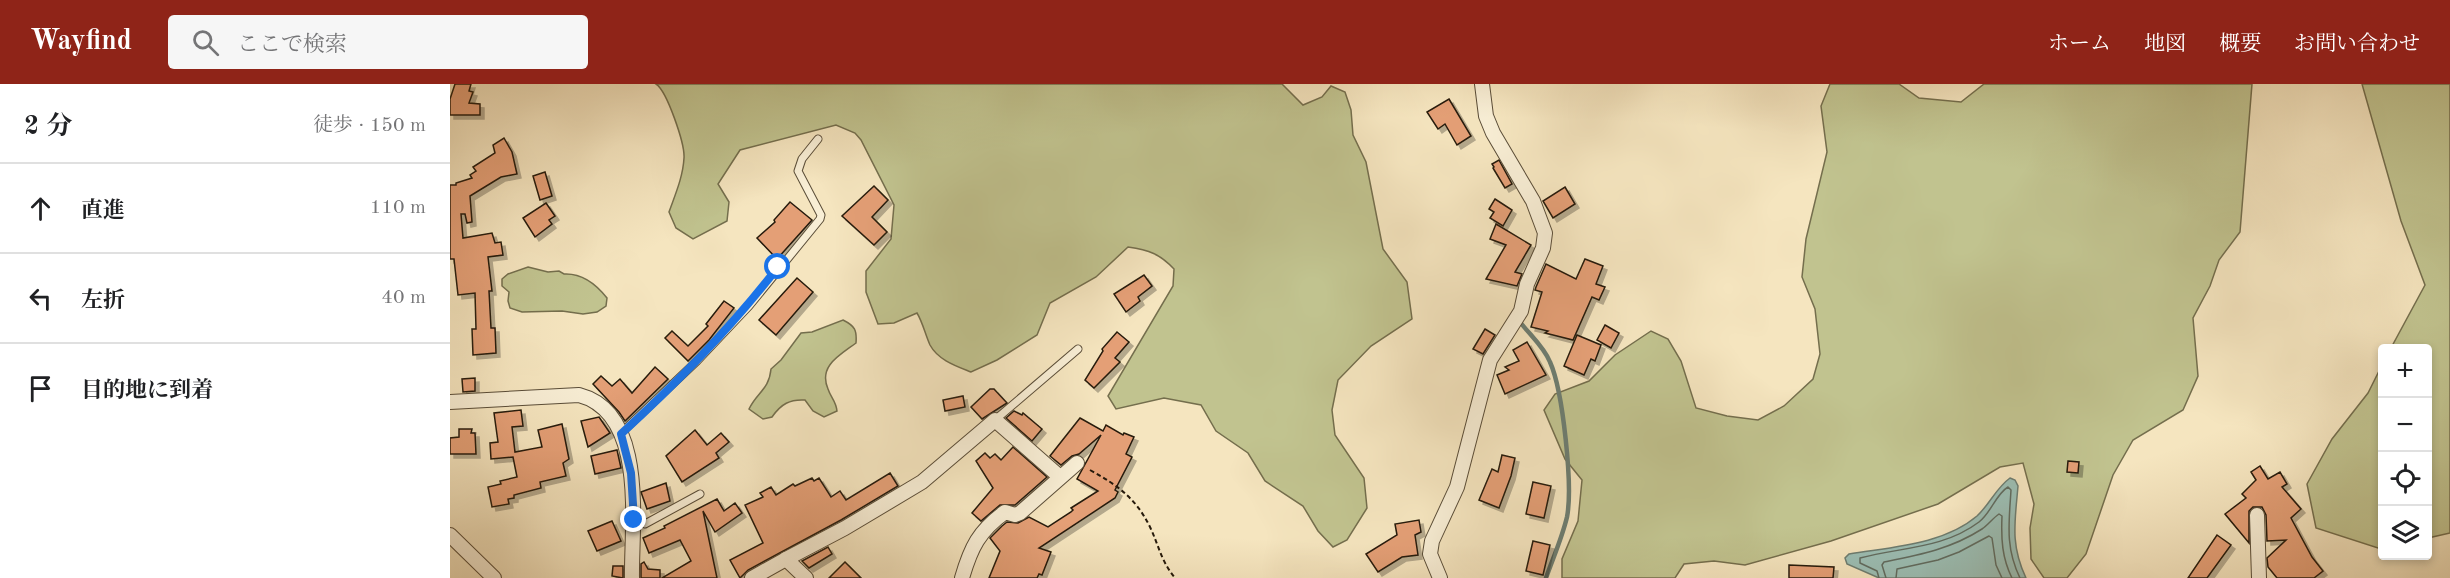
<!DOCTYPE html>
<html lang="ja">
<meta charset="utf-8">
<style>
:root{--surface:#fff;--page:#f6f6f6;--text:#202124;--muted:#757577;--line:#e0e0e0;--accent:#8f2418}
body{margin:0;font-family:"Old Standard TT","Noto Serif JP",serif;background:var(--page);color:var(--text)}
.controls{position:absolute;right:18px;bottom:18px;display:grid;overflow:hidden;border-radius:6px;box-shadow:0 3px 9px #0003}
.controls button{width:54px;height:54px;display:grid;place-items:center;padding:0;border:0;border-bottom:2px solid var(--line);background:var(--surface);color:var(--text);font:30px sans-serif}
.stop{position:absolute;width:18px;height:18px;margin:-14px;border:4px solid #1a73e8;border-radius:50%;background:#fff}
.stop.end{background:#1a73e8;border-color:#fff;box-shadow:0 2px 6px #0008}
.list{margin:0;padding:0;list-style:none}
h2{display:flex;justify-content:space-between;align-items:center;height:78px;margin:0;padding:0 24px;font-size:26px}
h2 small{font-size:20px;font-weight:400;color:var(--muted)}
.list li{display:grid;grid-template-columns:39px 1fr auto;gap:18px;align-items:center;box-sizing:border-box;height:90px;padding:0 24px;border-top:2px solid var(--line)}
.list b{display:block;font-size:22px;white-space:nowrap}
.list em{font-size:20px;font-style:normal;color:var(--muted)}
.icon{flex:none;width:33px;height:33px;fill:none;stroke:currentColor;stroke-width:2;stroke-linecap:round;stroke-linejoin:round}
.map{position:relative;flex:none;width:2000px;height:494px;overflow:hidden}
header{display:flex;align-items:center;gap:36px;box-sizing:border-box;height:84px;padding:0 30px;background:var(--accent);color:#fff}
header strong{font-size:28px}
nav{display:flex;gap:33px;margin-inline-start:auto;font-size:21px}
.search{width:420px;height:54px;background:var(--page);display:flex;align-items:center;gap:15px;box-sizing:border-box;padding:0 21px;border-radius:6px;color:var(--muted);font-size:22px}
main{display:flex}
aside{flex:1;background:var(--surface)}
.map>svg:first-child{display:block}
.green{fill:#c1c38f;stroke:#746e4d;stroke-width:1.5}
.water{fill:#9cbfb5;stroke:#6d7d71;stroke-width:1.5}
.lines{fill:none;stroke-linecap:round;stroke-linejoin:round}
.shore{stroke:#616c60;stroke-width:1.5}
.stream{stroke:#6d7d71;stroke-width:4.5}
.building{fill:#e49f76;stroke:#261a0b;stroke-width:1.5;filter:url(#shadow)}
.service-casing{stroke:#5a4d38;stroke-width:9}
.minor-casing{stroke:#5a4d38;stroke-width:16}
.path{stroke:#261a0b;stroke-width:2;stroke-dasharray:4.5 3;stroke-linecap:butt}
.service{stroke:#f8eed5;stroke-width:7}
.minor{stroke:#f8eed5;stroke-width:14}
.route{stroke:#1a73e8;stroke-width:8}
</style>
<header>
<strong>Wayfind</strong>
<div class="search"><svg class="icon" aria-label="search" viewBox="0 0 24 24"><circle cx="10" cy="10" r="6"/><path d="M15 15l6 6"/></svg>ここで検索</div>
<nav><a>ホーム</a><a>地図</a><a>概要</a><a>お問い合わせ</a></nav>
</header>
<main>
<aside>
<h2>2 分<small>徒歩 · 150 m</small></h2>
<ul class="list">
<li><svg class="icon" aria-label="ahead" viewBox="0 0 24 24"><path d="M12 20V5M6 11l6-6 6 6"/></svg><div><b>直進</b></div><em>110 m</em></li>
<li><svg class="icon" aria-label="left" viewBox="0 0 24 24"><path d="M17 20v-9H6M10 6l-5 5 5 5"/></svg><div><b>左折</b></div><em>40 m</em></li>
<li><svg class="icon" aria-label="arrive" viewBox="0 0 24 24"><path d="M6 21V4h12l-3 4 3 4H6"/></svg><div><b>目的地に到着</b></div></li>
</ul>
</aside>
<div class="map">
<svg width="2000" height="494" viewBox="0 0 2000 494">
<defs>
<filter id="shadow"><feDropShadow dx="4" dy="4" stdDeviation="0" flood-color="#0004"/></filter>
</defs>
<rect width="100%" height="100%" fill="#f5e5bf"/>
<filter id="stains"><feTurbulence type="fractalNoise" baseFrequency=".00333" numOctaves="4"/><feColorMatrix values="0 0 0 0 .2 0 0 0 0 .09 0 0 0 0 .02 0 0 0 .5 -.17"/></filter>
<radialGradient id="worn" r=".72"><stop offset=".6" stop-color="#630" stop-opacity="0"/><stop offset="1" stop-color="#630" stop-opacity=".3"/></radialGradient>
<g class="green">
<path d="M206,0H832L853,21L872,13L881,2L895,8L901,26L903,51L916,78L933,165L957,198L962,235L921,262L888,296L882,326L885,351L914,394L917,424L897,456L883,463L868,447L853,422L815,397L798,369L766,347L751,321L714,314L666,325L658,312L723,202L724,185C710,170 699,166 678,163L646,193L600,219L587,251L547,276L521,288C506,282 488,276 480,261C475,250 473,239 467,229L444,239L428,240L416,208V187L441,155L444,121L411,56L405,49L386,41L290,66L268,100L279,118L277,137L243,155L226,144L219,128C225,111 233,93 234,74C235,60 217,7 206,0Z"/>
<polygon points="1380,0 1449,0 1469,14 1511,18 1534,0 1802,0 1790,148 1769,176 1760,202 1743,234 1748,292 1733,326 1683,356 1663,391 1636,470 1617,494 1594,494 1581,475 1580,444 1584,420 1573,379 1550,383 1488,420 1381,457 1295,481 1264,477 1234,480 1225,494 1112,494 1112,475 1128,437 1132,396 1115,375 1094,326 1105,310 1139,297 1165,271 1201,247 1218,255 1231,277 1246,324 1277,332 1308,336 1334,322 1363,295 1370,270 1365,225 1352,193 1356,155 1377,68 1371,22"/>
<polygon points="1912,0 2000,0 2000,449 1978,454 1978,264 1941,264 1975,201 1951,137"/>
<path d="M78,183L98,188L109,187L114,190C132,189 146,200 157,214L156,222L147,228L133,230L112,227L72,228L60,224L58,217L59,208L52,202V195L58,190Z"/>
<path d="M393,236C405,242 407,246 406,259C390,271 368,282 378,305C381,314 386,317 387,327L374,333L363,327L355,316C340,315 331,320 322,333L313,335L299,325C307,308 319,306 321,285L331,276L351,249L362,248Z"/>
<polygon points="1932,281 1932,463 1928,464 1866,444 1857,400 1882,355 1918,309"/>
</g>
<path class="water" d="M1560,394L1565,396L1568,402C1565,438 1560,460 1576,494H1429L1397,480L1395,474L1399,470C1440,463 1493,461 1527,432C1540,420 1546,404 1560,394Z"/>
<g class="lines">
<g class="shore">
<path d="M1429,494L1427,487L1410,479V474C1451,463 1493,465 1529,438C1541,429 1546,410 1558,403L1561,406C1559,439 1555,463 1570,494"/>
<path d="M1436,494L1432,481L1434,478C1469,471 1501,465 1532,445C1538,441 1543,434 1549,430L1552,432C1551,455 1552,474 1562,494"/>
<polyline points="1446,494 1447,485 1488,476 1509,468 1539,452 1542,454 1546,481 1552,494"/>
</g>
<path class="stream" d="M1070,238C1080,251 1094,263 1100,278C1113,307 1123,402 1117,433C1112,454 1103,474 1096,494"/>
</g>
<g class="building">
<polygon points="5,0 21,0 19,7 23,8 19,19 30,20 30,31 0,31 0,15"/>
<polygon points="999,15 1021,52 1007,61 995,40 988,45 977,28"/>
<polygon points="54,54 62,68 67,90 51,93 20,112 22,138 17,139 15,130 11,130 13,154 42,149 45,159 51,158 53,171 38,173 42,207 39,207 41,244 45,244 46,269 23,271 22,245 26,245 25,209 8,211 4,175 0,175 0,101 6,101 6,99 22,94 20,91 26,87 23,83 45,69 43,61"/>
<polygon points="1049,76 1062,100 1055,104 1043,84 1044,83 1042,80"/>
<polygon points="95,88 102,112 90,116 83,92"/>
<polygon points="424,102 438,116 422,133 437,148 424,161 392,132"/>
<polygon points="1115,103 1125,120 1103,134 1093,117"/>
<polygon points="1045,115 1062,126 1053,142 1040,134 1044,128 1039,125"/>
<polygon points="340,118 362,136 327,175 307,154 325,138 324,136"/>
<polygon points="96,119 105,132 99,136 102,140 85,153 73,134"/>
<polygon points="1046,140 1081,161 1065,188 1072,190 1067,202 1036,195 1056,161 1040,155"/>
<polygon points="1135,175 1153,182 1146,200 1155,203 1149,216 1142,213 1123,256 1095,249 1098,247 1081,243 1092,208 1085,206 1086,203 1096,180 1126,195"/>
<polygon points="694,191 702,202 688,213 690,217 676,228 664,210"/>
<polygon points="347,194 363,208 326,251 309,236"/>
<polygon points="274,217 284,224 259,256 238,277 215,254 222,247 238,262 258,242 256,240"/>
<polygon points="1155,241 1169,249 1161,264 1147,256"/>
<polygon points="1035,245 1045,251 1033,270 1023,265"/>
<polygon points="667,248 679,258 665,274 670,278 644,304 635,296 653,267 652,265"/>
<polygon points="1127,251 1151,261 1145,277 1141,275 1134,291 1114,282"/>
<polygon points="1077,258 1096,291 1055,310 1047,291 1059,286 1055,283 1069,277 1063,266"/>
<polygon points="205,283 218,295 175,337 169,328 143,300 151,292 162,302 170,295 182,309"/>
<polygon points="25,294 25,307 13,308 12,295"/>
<polygon points="540,305 544,305 557,319 532,335 521,323"/>
<polygon points="513,312 515,323 495,327 493,316"/>
<polygon points="71,326 73,342 62,343 65,368 92,363 88,346 112,340 119,375 113,379 116,392 90,398 91,404 64,411 64,414 58,415 59,420 42,423 38,403 51,400 50,397 67,393 63,373 41,375 40,359 48,358 44,329"/>
<polygon points="564,327 572,331 573,329 592,345 582,357 556,334"/>
<polygon points="149,333 160,349 138,363 131,337"/>
<polygon points="630,334 653,347 656,341 673,351 674,349 684,353 676,370 682,373 665,406 668,408 665,414 589,464 601,468 592,491 589,490 587,494 539,494 550,467 540,454 552,442 557,438 568,439 579,433 598,443 621,428 623,426 621,424 648,407 627,395 651,351 629,370 622,372 611,381 600,372"/>
<polygon points="9,345 22,345 21,349 25,349 26,370 0,370 0,354 9,353"/>
<polygon points="245,346 257,361 271,349 279,358 266,369 269,374 232,398 216,372"/>
<polygon points="563,363 597,393 565,421 550,421 531,437 522,429 543,404 526,377 535,369 540,374 545,370 551,376"/>
<polygon points="167,366 171,384 145,390 141,372"/>
<polygon points="1052,371 1065,374 1061,392 1049,424 1029,416 1042,385 1048,388"/>
<polygon points="1618,377 1629,378 1628,389 1617,388"/>
<polygon points="1810,382 1818,395 1830,388 1837,400 1832,403 1851,425 1841,434 1862,473 1873,487 1864,494 1827,494 1818,483 1817,474 1836,456 1817,457 1816,431 1812,423 1803,423 1799,427 1799,459 1775,430 1796,414 1792,410 1806,396 1801,388"/>
<polygon points="440,389 448,402 391,436 298,486 290,494 280,476 313,459 295,421 313,413 310,409 321,403 326,411 343,400 345,402 362,394 364,397 369,394 381,413 390,407 396,416"/>
<polygon points="1083,398 1101,402 1094,434 1076,430"/>
<polygon points="216,399 220,417 197,425 191,408"/>
<polygon points="267,415 274,427 285,419 292,429 265,448 253,427 267,494 212,494 241,477 230,456 199,469 193,454 215,444 214,442"/>
<polygon points="969,436 971,448 965,451 968,471 952,473 928,488 916,470 947,451 945,440"/>
<polygon points="162,437 171,457 147,467 138,447"/>
<polygon points="1767,451 1781,461 1757,494 1738,494"/>
<polygon points="1083,457 1100,461 1093,491 1076,487"/>
<polygon points="378,463 382,470 359,484 352,477"/>
<polygon points="194,478 198,485 210,486 210,494 191,494 191,480"/>
<polygon points="395,478 411,494 379,494"/>
<polygon points="1339,481 1384,483 1383,494 1339,494"/>
<polygon points="163,482 173,482 173,494 162,492"/>
</g>
<g class="lines">
<defs>
<g id="service">
<polyline points="545,336 628,265"/>
<polyline points="171,349 247,277 299,222 370,135 371,131 348,87 352,75 368,55"/>
<polyline points="184,436 195,440 250,410"/>
</g>
<g id="minor">
<path d="M0,318L129,311C198,329 181,442 182,494"/>
<polyline points="1807,431 1809,494"/>
<polyline points="0,451 44,494"/>
<polyline points="302,494 336,475"/>
<polyline points="356,494 336,475 395,444 472,398 545,336 610,393"/>
<path d="M512,494C521,463 529,447 555,428L565,431L570,429L627,379"/>
<polyline points="990,494 980,470 982,457 1007,403 1040,276 1071,227 1077,200 1093,164 1095,149 1083,117 1043,49 1036,32 1032,0"/>
</g>
</defs>
<use href="#service" class="service-casing"/>
<use href="#minor" class="minor-casing"/>
<path class="path" d="M640,386C667,401 686,414 700,443C709,462 711,477 725,494"/>
<use href="#service" class="service"/>
<use href="#minor" class="minor"/>
</g>
<g class="lines">
<path class="route" d="M184,436L181,389L171,350C228,298 281,244 328,183"/>
</g>
<rect width="100%" height="100%" filter="url(#stains)"/>
<rect width="100%" height="100%" fill="url(#worn)"/>
</svg>
<div class="controls">
<button>+</button>
<button>−</button>
<button><svg class="icon" aria-label="locate" viewBox="0 0 24 24"><circle cx="12" cy="12" r="6"/><path d="M12 2v4M12 18v4M2 12h4M18 12h4"/></svg></button>
<button><svg class="icon" aria-label="layers" viewBox="0 0 24 24"><path d="M12 4l9 5-9 5-9-5zM3 14l9 5 9-5"/></svg></button>
</div>
<div class="stop" style="left:328px;top:183px"></div>
<div class="stop end" style="left:184px;top:436px"></div>
</div>
</main>
